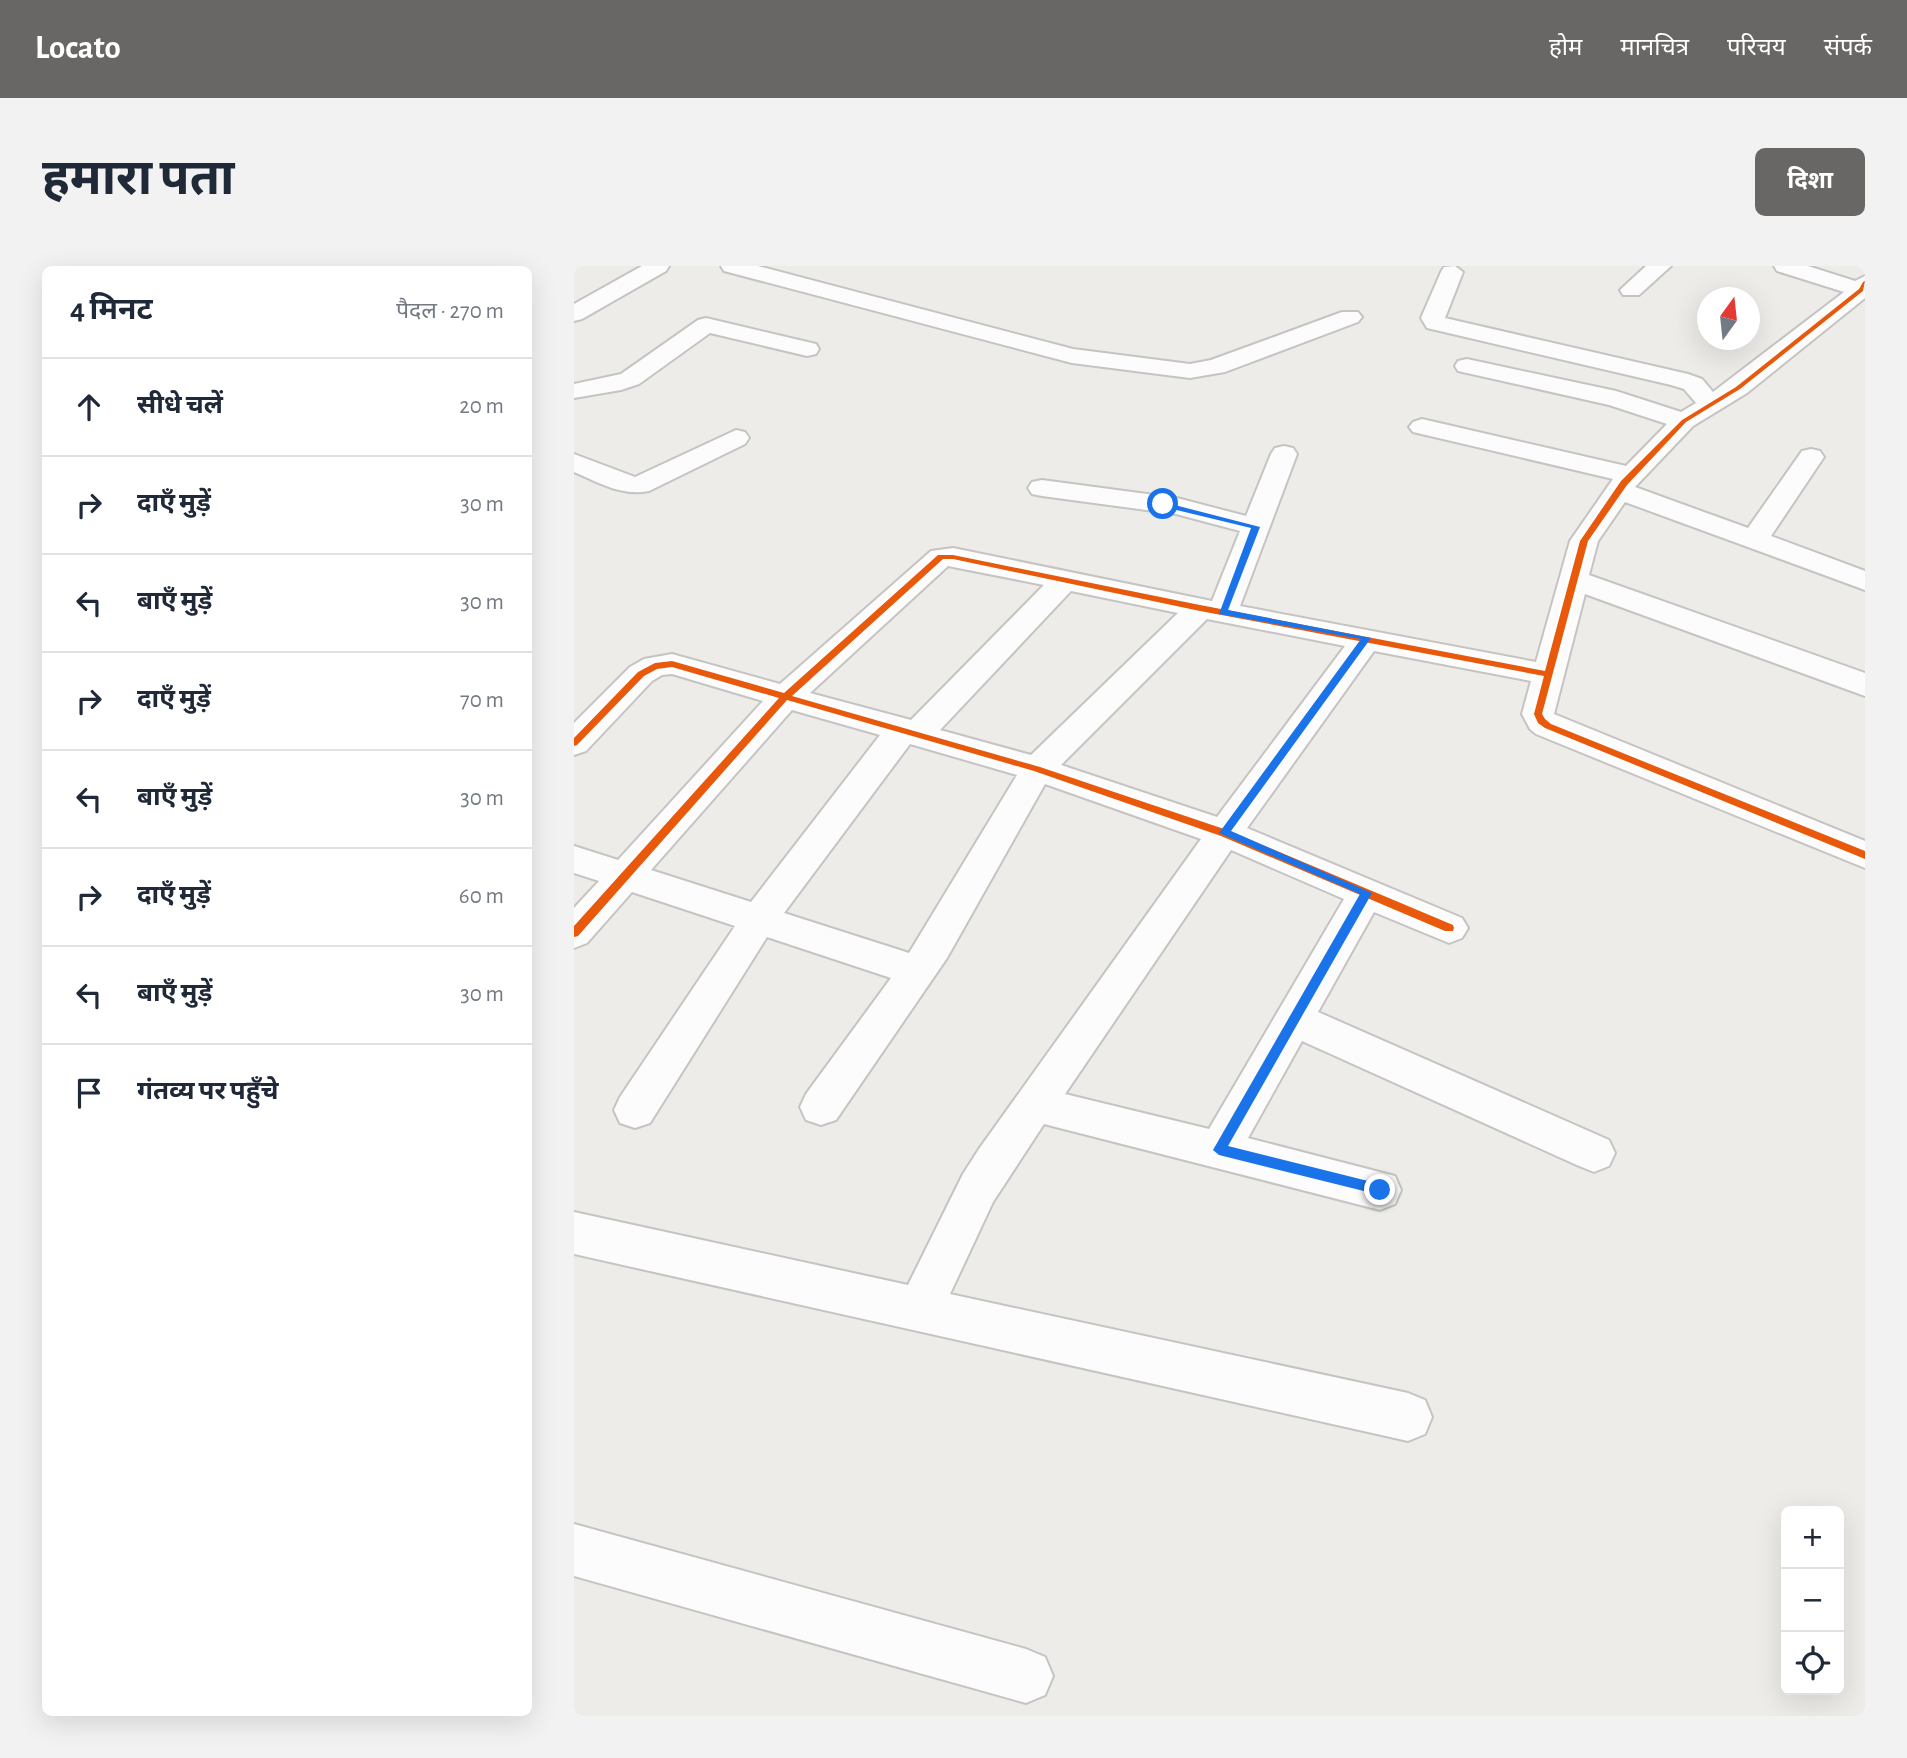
<!DOCTYPE html>
<html lang="hi">
<meta charset="utf-8">
<style>
:root{--surface:#fff;--page:#f2f2f3;--text:#1f2937;--muted:#747a83;--line:#e0e1e3;--accent:#686766}
body{margin:0;font-family:"Alegreya Sans","Noto Sans Devanagari",sans-serif;background:var(--page);color:var(--text)}
.controls{position:absolute;right:21px;bottom:21px;display:grid;overflow:hidden;border-radius:10px;box-shadow:0 7px 28px #0002}
.controls button{width:63px;height:63px;display:grid;place-items:center;padding:0;border:0;border-bottom:2px solid var(--line);background:var(--surface);color:var(--text);font:35px sans-serif}
.compass{position:absolute;left:1123px;top:21px;width:63px;height:63px;border-radius:50%;background:var(--surface);box-shadow:0 7px 28px #0002;rotate:15deg}
.stop{position:absolute;width:21px;height:21px;margin:-16px;border:5px solid #1a73e8;border-radius:50%;background:#fff}
.stop.end{background:#1a73e8;border-color:#fff;box-shadow:0 2px 7px #0008}
.list{margin:0;padding:0;list-style:none}
h2{display:flex;justify-content:space-between;align-items:center;height:91px;margin:0;padding:0 28px;font-size:30px}
h2 small{font-size:23px;font-weight:400;color:var(--muted)}
.list li{display:grid;grid-template-columns:46px 1fr auto;gap:21px;align-items:center;box-sizing:border-box;height:98px;padding:0 28px;border-top:2px solid var(--line)}
.list b{display:block;font-size:26px;white-space:nowrap}
.list em{font-size:23px;font-style:normal;color:var(--muted)}
.icon{flex:none;width:38px;height:38px;fill:none;stroke:currentColor;stroke-width:2;stroke-linecap:round;stroke-linejoin:round}
.map{position:relative;flex:none;width:1291px;height:1450px;overflow:hidden;border-radius:10px}
header{display:flex;align-items:center;gap:42px;box-sizing:border-box;height:98px;padding:0 35px;background:var(--accent);color:#fff}
header strong{font-size:33px}
nav{display:flex;gap:38px;margin-inline-start:auto;font-size:24px}
.intro{display:flex;align-items:center;justify-content:space-between;box-sizing:border-box;height:168px;padding:0 42px}
h1{margin:0;font-size:49px}
.button{padding:18px 32px;border-radius:10px;background:var(--accent);color:#fff;font-size:24px;font-weight:700}
main{display:flex;gap:42px;padding:0 42px}
aside{flex:1;background:var(--surface);border-radius:10px;box-shadow:0 7px 28px #0002}
.map>svg:first-child{display:block}
.lines{fill:none;stroke-linecap:round;stroke-linejoin:round}
.minor-casing{stroke:#c5c4c3;stroke-width:4}
.minor{fill:#fcfcfc;fill-rule:evenodd}
.cycleway-casing{stroke:#fff;stroke-width:5}
.cycleway{fill:#e8590c;fill-rule:evenodd}
.route{fill:#1a73e8}
</style>
<header>
<strong>Locato</strong>
<nav><a>होम</a><a>मानचित्र</a><a>परिचय</a><a>संपर्क</a></nav>
</header>
<div class="intro"><h1>हमारा पता</h1><a class="button">दिशा</a></div>
<main>
<aside>
<h2>4 मिनट<small>पैदल · 270 m</small></h2>
<ul class="list">
<li><svg class="icon" aria-label="ahead" viewBox="0 0 24 24"><path d="M12 20V5M6 11l6-6 6 6"/></svg><div><b>सीधे चलें</b></div><em>20 m</em></li>
<li><svg class="icon" aria-label="right" viewBox="0 0 24 24"><path d="M7 20v-9h11M14 6l5 5-5 5"/></svg><div><b>दाएँ मुड़ें</b></div><em>30 m</em></li>
<li><svg class="icon" aria-label="left" viewBox="0 0 24 24"><path d="M17 20v-9H6M10 6l-5 5 5 5"/></svg><div><b>बाएँ मुड़ें</b></div><em>30 m</em></li>
<li><svg class="icon" aria-label="right" viewBox="0 0 24 24"><path d="M7 20v-9h11M14 6l5 5-5 5"/></svg><div><b>दाएँ मुड़ें</b></div><em>70 m</em></li>
<li><svg class="icon" aria-label="left" viewBox="0 0 24 24"><path d="M17 20v-9H6M10 6l-5 5 5 5"/></svg><div><b>बाएँ मुड़ें</b></div><em>30 m</em></li>
<li><svg class="icon" aria-label="right" viewBox="0 0 24 24"><path d="M7 20v-9h11M14 6l5 5-5 5"/></svg><div><b>दाएँ मुड़ें</b></div><em>60 m</em></li>
<li><svg class="icon" aria-label="left" viewBox="0 0 24 24"><path d="M17 20v-9H6M10 6l-5 5 5 5"/></svg><div><b>बाएँ मुड़ें</b></div><em>30 m</em></li>
<li><svg class="icon" aria-label="arrive" viewBox="0 0 24 24"><path d="M6 21V4h12l-3 4 3 4H6"/></svg><div><b>गंतव्य पर पहुँचे</b></div></li>
</ul>
</aside>
<div class="map">
<svg width="1291" height="1450" viewBox="0 0 1291 1450">
<rect width="100%" height="100%" fill="#eeece9"/>
<g class="lines">
<defs>
<g id="minor">
<polygon points="68,0 95,0 92,5 8,53 0,55 0,38"/>
<polygon points="147,0 184,0 499,83 616,98 637,94 768,46 784,46 788,51 784,56 651,106 616,112 498,97 150,5"/>
<path d="M881,0L889,6L871,52L1114,108L1128,113L1139,126L1270,26L1203,5L1200,0H1234L1281,15L1291,10V32L1173,127L1119,160L1061,221L1174,262L1228,185L1237,183L1246,185L1250,191L1197,270L1291,305V324L1051,236L1024,275L1015,309L1291,407V430L1011,328L980,448L1291,575V602L962,468L956,463L948,448L957,415L800,385L673,562L888,652L894,662L888,672L875,677L800,646L744,746L1035,874L1041,887L1035,900L1020,906L1005,900L728,775L674,872L821,910L827,924L821,938L806,944L470,858L419,936L376,1028L834,1127L851,1134L858,1151L851,1168L834,1175L0,988V946L334,1019L389,908L405,883L627,573L471,518L373,692L262,854L247,859L232,854L226,841L232,828L317,712L193,671L76,857L61,862L46,857L40,844L46,831L161,660L58,626L13,677L0,682V642L25,615L0,607V580L44,594L189,435L98,408L88,409L78,415L12,485L0,489V457L56,401L70,393L98,388L206,418L357,285L379,282L638,335L666,265L602,248L468,230L458,228L454,222L458,216L468,214L603,232L672,250L697,188L701,182L710,180L719,182L723,188L666,340L962,396L996,275L1039,213L839,166L835,161L839,156L848,153L1052,200L1093,158L1035,139L884,105L881,100L884,95L893,93L1042,125L1107,146L1122,137L1110,123L1097,119L853,62L847,52L867,6L870,1ZM374,300L470,319L337,454L236,427ZM497,325L604,347L457,489L366,464ZM633,353L771,380L643,551L487,499ZM218,444L306,469L177,636L77,604ZM336,478L443,509L335,687L210,647ZM657,584L770,633L635,863L491,828Z"/>
<polygon points="1072,0 1097,0 1065,29 1049,29 1046,24"/>
<polygon points="132,52 242,78 245,83 242,88 233,90 136,67 65,118 47,124 0,132 0,118 47,108 124,54"/>
<path d="M162,164L171,166L175,172L171,178L75,225C48,231 24,216 0,206V188L61,211Z"/>
<polygon points="0,1258 452,1383 471,1391 479,1410 471,1429 452,1437 0,1310"/>
</g>
</defs>
<use href="#minor" class="minor-casing"/>
<use href="#minor" class="minor"/>
<defs>
<polygon id="cycleway" points="1291,15 1289,25 1166,123 1112,156 1053,219 1014,275 968,448 971,453 977,458 1291,585 1291,593 971,462 964,457 960,448 970,410 626,345 379,293 369,293 218,430 466,501 653,564 879,659 880,662 879,665 871,665 647,570 460,505 213,434 4,670 0,671 0,660 205,432 98,401 83,403 70,410 3,479 0,480 0,472 64,406 81,397 98,395 210,427 364,289 379,289 626,339 971,405 1006,275 1047,215 1108,154 1162,121 1285,23 1289,16"/>
</defs>
<use href="#cycleway" class="cycleway-casing"/>
<use href="#cycleway" class="cycleway"/>
</g>
<polygon class="route" points="589,236 686,261 654,344 797,372 657,565 798,627 654,880 806,918 812,924 806,929 645,889 639,884 786,628 645,567 787,373 645,348 677,262 586,240"/>
</svg>
<div class="controls">
<button>+</button>
<button>−</button>
<button><svg class="icon" aria-label="locate" viewBox="0 0 24 24"><circle cx="12" cy="12" r="6"/><path d="M12 2v4M12 18v4M2 12h4M18 12h4"/></svg></button>
</div>
<svg class="compass" viewBox="-18 -18 36 36"><path d="M0-13l5 13h-10z" fill="#e53935"/><path d="M0 13l5-13h-10z" fill="#747a83"/></svg>
<div class="stop" style="left:589px;top:238px"></div>
<div class="stop end" style="left:806px;top:924px"></div>
</div>
</main>
